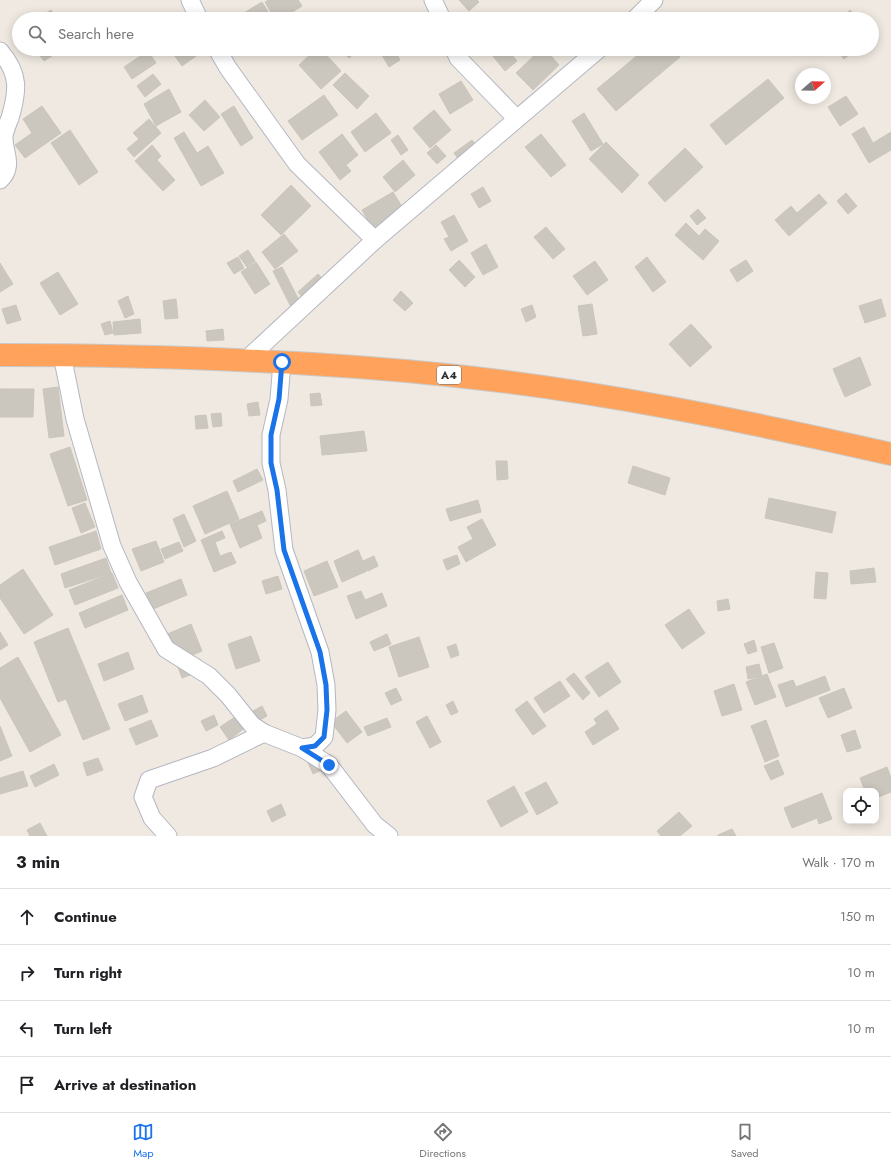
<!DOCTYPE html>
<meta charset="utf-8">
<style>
:root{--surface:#fff;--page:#f6f6f6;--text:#202124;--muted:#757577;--line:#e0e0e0;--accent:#1a73e8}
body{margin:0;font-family:Jost,sans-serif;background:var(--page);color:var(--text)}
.controls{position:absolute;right:12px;bottom:12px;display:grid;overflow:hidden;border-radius:8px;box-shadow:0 2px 10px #0003}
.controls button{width:36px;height:36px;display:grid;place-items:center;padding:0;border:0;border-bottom:1px solid var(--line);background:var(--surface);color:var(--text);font:20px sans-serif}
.compass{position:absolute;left:795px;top:68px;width:36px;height:36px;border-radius:50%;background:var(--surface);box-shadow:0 2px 10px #0003;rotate:70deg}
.stop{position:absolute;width:12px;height:12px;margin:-9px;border:3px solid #1a73e8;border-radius:50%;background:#fff}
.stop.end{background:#1a73e8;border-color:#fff;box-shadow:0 1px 4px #0008}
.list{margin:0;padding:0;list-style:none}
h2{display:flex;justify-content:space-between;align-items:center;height:52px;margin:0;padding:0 16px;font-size:17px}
h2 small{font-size:13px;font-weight:400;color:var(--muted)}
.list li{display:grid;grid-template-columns:26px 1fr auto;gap:12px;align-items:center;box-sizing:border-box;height:56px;padding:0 16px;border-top:1px solid var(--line)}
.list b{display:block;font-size:15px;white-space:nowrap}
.list em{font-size:13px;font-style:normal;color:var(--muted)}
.icon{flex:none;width:22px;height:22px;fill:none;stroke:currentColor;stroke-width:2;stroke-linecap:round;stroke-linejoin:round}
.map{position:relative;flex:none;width:891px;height:836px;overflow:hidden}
.search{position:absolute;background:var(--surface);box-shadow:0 2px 10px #0003;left:12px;right:12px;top:12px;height:44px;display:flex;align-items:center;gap:10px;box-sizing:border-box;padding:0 14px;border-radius:22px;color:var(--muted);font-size:15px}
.sheet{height:276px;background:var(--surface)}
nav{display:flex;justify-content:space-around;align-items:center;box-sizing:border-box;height:56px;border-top:1px solid var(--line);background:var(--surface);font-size:11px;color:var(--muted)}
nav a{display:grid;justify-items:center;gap:2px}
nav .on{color:var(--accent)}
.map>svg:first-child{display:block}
.building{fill:#cbc7bf;stroke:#cbc5ba}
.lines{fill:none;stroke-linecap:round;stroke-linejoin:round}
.minor-casing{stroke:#b4b7c1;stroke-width:19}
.highway-casing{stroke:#c9c9c9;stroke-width:24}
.minor{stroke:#fff;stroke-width:17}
.highway{stroke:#ffa35c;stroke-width:22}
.route{stroke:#1a73e8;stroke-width:5}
.labels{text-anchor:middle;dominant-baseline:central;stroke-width:4;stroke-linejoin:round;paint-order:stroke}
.shield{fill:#fff;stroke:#6d6d6d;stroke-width:1}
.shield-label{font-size:11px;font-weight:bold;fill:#2e2e2e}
</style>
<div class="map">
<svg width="891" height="836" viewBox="0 0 891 836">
<rect width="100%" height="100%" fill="#efe9e1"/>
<g class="building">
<polygon points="269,0 298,0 302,6 281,19 275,19 265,2"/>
<polygon points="459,0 477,0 479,2 469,11"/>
<polygon points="262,2 270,15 263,19 234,19"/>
<polygon points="51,10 57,19 36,19"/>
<polygon points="850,10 857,19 840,19"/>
<polygon points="329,12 334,19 319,19"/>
<polygon points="481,12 488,19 474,19"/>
<polygon points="60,49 61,50 44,61 36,50"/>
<polygon points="170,49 191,49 196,56 182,66"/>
<polygon points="316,49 321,49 341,71 321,89 299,65"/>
<polygon points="341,49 359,49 349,58"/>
<polygon points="392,49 394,49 400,60 389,67 382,55"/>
<polygon points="490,49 507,49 517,61 505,71 488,50"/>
<polygon points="541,49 545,49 559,65 533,90 516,73"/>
<polygon points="645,49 674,49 680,57 616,111 597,89"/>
<polygon points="788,49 801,49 802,50 794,56"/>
<polygon points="836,49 856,49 844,59"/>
<polygon points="148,51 156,63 132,79 124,67"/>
<polygon points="345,73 369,96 357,109 333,85"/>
<polygon points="153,74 161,84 145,97 137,86"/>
<polygon points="768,79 784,98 726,145 710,125"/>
<polygon points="461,81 473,100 450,114 439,94"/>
<polygon points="169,89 181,112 156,126 144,104"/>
<polygon points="324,95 338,115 302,140 288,121"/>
<polygon points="846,96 858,114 840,126 828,107"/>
<polygon points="205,100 220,117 204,131 189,115"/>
<polygon points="42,106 61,133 25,158 15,145 32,133 23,119"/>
<polygon points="234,106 253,138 241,146 221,114"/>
<polygon points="434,110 451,130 430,148 413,128"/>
<polygon points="376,113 391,133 365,152 351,132"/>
<polygon points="584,113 603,144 591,151 572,121"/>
<polygon points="149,119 161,133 134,157 127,149 139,139 133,133"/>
<polygon points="864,127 873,143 891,132 891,150 869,163 852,134"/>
<polygon points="70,130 98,172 79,185 51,143"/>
<polygon points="184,132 197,153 208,146 224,173 201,186 174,138"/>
<polygon points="342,134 358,155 346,165 351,171 340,180 319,152"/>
<polygon points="541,134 566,165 551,177 525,147"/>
<polygon points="398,135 408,150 401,155 391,140"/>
<polygon points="472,140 479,149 461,163 454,153"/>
<polygon points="606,142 639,175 622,193 589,159"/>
<polygon points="152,145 161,156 157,160 175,180 163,191 135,161"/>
<polygon points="436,145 446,156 437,164 427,153"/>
<polygon points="685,148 703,167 665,202 648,183"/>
<polygon points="403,160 415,175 395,192 383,177"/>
<polygon points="291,185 311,206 281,235 261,215"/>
<polygon points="483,187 491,201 479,208 471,194"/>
<polygon points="393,192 409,218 377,236 362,210"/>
<polygon points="846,193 857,206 848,214 837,201"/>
<polygon points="819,194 827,203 789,236 775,220 791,206 797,213"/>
<polygon points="698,209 706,218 697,225 690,216"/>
<polygon points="454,215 468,241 451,251 444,239 449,237 441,222"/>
<polygon points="686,223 699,236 705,229 719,241 703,260 675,235"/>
<polygon points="546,227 565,249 553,259 534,237"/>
<polygon points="284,234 298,251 275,269 262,252"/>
<polygon points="486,244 498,267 483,275 471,253"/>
<polygon points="248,250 255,261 247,267 239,256"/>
<polygon points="238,257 244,268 234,274 227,263"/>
<polygon points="647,257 666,282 653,292 635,267"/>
<polygon points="459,260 475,277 465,287 449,270"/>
<polygon points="746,260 753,271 737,282 730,270"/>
<polygon points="595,261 608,280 587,295 573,276"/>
<polygon points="256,262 270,284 255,294 241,272"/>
<polygon points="0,263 13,284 0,292"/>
<polygon points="282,267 302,306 293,311 273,271"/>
<polygon points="58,272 78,304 60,315 40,283"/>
<polygon points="318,274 329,286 309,305 298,292"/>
<polygon points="401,291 413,303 405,311 393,300"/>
<polygon points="128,296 134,314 125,318 118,301"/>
<polygon points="176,299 178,318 165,319 163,301"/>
<polygon points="881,299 886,316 865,323 859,306"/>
<polygon points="592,304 597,334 583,336 578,306"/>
<polygon points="16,305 21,320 7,324 2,309"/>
<polygon points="532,305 536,317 526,322 521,309"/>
<polygon points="140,319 141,333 114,335 113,322"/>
<polygon points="110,321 113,333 105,335 101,324"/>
<polygon points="691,324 712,347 690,367 669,344"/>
<polygon points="223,329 224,340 207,341 206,331"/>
<polygon points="860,357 871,385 845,397 833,369"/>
<polygon points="58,387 64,436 49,438 43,389"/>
<polygon points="0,389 34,389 33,417 0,417"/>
<polygon points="320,393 322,405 311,406 310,394"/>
<polygon points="258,402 260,415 249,416 247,404"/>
<polygon points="221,413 222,426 213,427 211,414"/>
<polygon points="206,415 208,428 196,429 195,416"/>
<polygon points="364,431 367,451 322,455 320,436"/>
<polygon points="70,447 87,500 68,506 50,454"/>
<polygon points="496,461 507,461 508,479 497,480"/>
<polygon points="633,466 670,478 665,495 628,483"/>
<polygon points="257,469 263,480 238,492 233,481"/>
<polygon points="227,491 239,519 205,534 193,506"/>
<polygon points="769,498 836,512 832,533 765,518"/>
<polygon points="478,500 481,512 450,521 446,509"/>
<polygon points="85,503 95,527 81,533 72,508"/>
<polygon points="262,511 266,521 257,525 262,538 240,548 230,524"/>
<polygon points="184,514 196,541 184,547 173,519"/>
<polygon points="482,519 496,545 466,562 458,547 473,539 467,527"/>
<polygon points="96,531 101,549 55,565 49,547"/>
<polygon points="222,531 225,538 215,542 220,556 231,552 236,563 214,572 201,540"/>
<polygon points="156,541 164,562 141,571 132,549"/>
<polygon points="179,542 183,551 165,559 161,549"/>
<polygon points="358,550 367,571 342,582 334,561"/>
<polygon points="457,555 460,564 447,570 443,560"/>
<polygon points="374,556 378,566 368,571 363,561"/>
<polygon points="106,558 111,573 65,588 61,574"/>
<polygon points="327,561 338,587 314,596 304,571"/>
<polygon points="874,568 876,582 851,584 850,571"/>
<polygon points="23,569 53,615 24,634 0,598 0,585"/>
<polygon points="816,572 828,573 826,599 814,598"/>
<polygon points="112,573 118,588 75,605 69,590"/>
<polygon points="278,576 282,589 266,594 262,581"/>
<polygon points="181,579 187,595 153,609 146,593"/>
<polygon points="361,591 365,600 382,593 387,606 356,619 347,596"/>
<polygon points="122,595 128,610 85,628 79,613"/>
<polygon points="728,599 730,609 718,611 717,601"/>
<polygon points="689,609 705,633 682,649 665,625"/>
<polygon points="191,624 202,651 176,662 165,635"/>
<polygon points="68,628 110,729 83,740 66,699 58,702 34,642"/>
<polygon points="0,632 8,645 0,650"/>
<polygon points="387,634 391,644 374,651 370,642"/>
<polygon points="251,636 260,661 236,669 228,644"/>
<polygon points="419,637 429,667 399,677 389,647"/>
<polygon points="754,640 757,651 748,654 744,644"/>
<polygon points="774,643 783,668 769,673 761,647"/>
<polygon points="456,644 459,655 451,658 447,647"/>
<polygon points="128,652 134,669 104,681 98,664"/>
<polygon points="18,657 61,735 30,752 0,698 0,668"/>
<polygon points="200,659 204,670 182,678 178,667"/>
<polygon points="608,662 621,682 599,697 585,677"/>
<polygon points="759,664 762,676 748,679 746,667"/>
<polygon points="574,673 590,693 583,700 566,679"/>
<polygon points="767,674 776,697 755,705 746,682"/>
<polygon points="825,676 830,690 786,707 778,685 793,680 796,687"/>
<polygon points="560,681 570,696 544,713 534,698"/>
<polygon points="734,684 742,710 722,716 714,691"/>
<polygon points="396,688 402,700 391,705 385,693"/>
<polygon points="844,688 852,708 828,718 819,698"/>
<polygon points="142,695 148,712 125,721 118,704"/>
<polygon points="453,701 458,712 451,715 446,705"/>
<polygon points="527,701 546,726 533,735 515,710"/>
<polygon points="262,706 267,716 258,721 253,711"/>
<polygon points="607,710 619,729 593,745 585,732 597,724 594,719"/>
<polygon points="346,711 362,732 347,743 331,722"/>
<polygon points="214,715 218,725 206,731 201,721"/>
<polygon points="238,715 246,727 229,740 220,727"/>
<polygon points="427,716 441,742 430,748 416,722"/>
<polygon points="387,718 391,727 368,736 364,727"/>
<polygon points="151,720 158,736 136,745 129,729"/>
<polygon points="766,720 779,756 765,762 751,726"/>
<polygon points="0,726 12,756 0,761"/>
<polygon points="855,730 861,748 847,752 841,735"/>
<polygon points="305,756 323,769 313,774"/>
<polygon points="98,758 103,770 87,776 83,763"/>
<polygon points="778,760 784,774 771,780 764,766"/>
<polygon points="54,764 59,775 35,787 30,776"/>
<polygon points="887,767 891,778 891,792 876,798 876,791 865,791 860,778"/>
<polygon points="23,771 28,786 0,794 0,778"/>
<polygon points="546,782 558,803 537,815 525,793"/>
<polygon points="514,786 528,812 501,827 487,801"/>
<polygon points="822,793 832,819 819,824 817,818 792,828 784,808"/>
<polygon points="281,804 286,815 272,822 267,811"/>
<polygon points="679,812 692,826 680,836 661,836 657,831"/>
<polygon points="40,823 47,836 30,836 27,830"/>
<polygon points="732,829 736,836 718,836 718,835"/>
</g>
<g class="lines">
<defs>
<g id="minor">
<polyline points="190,0 199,19"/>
<polyline points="433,0 442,19"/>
<polyline points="635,19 654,0"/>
<polyline points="217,49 228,68 297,164 375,240"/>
<polyline points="454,49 458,58 516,118"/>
<path d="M0,51C20,74 18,91 10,118C8,123 5,130 4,136C3,151 15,166 0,180"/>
<polyline points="62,355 75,419 112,546 128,582 166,649 209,676 228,695 252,725 264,733"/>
<polyline points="246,360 375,240 599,49"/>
<polyline points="302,748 329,765 375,825 389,836"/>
<polyline points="168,836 152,818 143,797 149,780 213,758 264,733 302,748 315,746 324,737 327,710 326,685 320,652 284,550 277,490 271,463 271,435 279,399 282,362"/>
</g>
<path id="highway" d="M0,355C149,355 298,360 447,375C596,390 745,421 891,454"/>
</defs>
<use href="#minor" class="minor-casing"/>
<use href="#highway" class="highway-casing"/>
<use href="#minor" class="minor"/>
<use href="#highway" class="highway"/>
</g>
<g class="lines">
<polyline class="route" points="282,362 279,399 271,435 271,463 277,490 284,550 320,652 326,685 327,710 324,737 315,746 302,748 329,765"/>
</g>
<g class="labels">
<rect class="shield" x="437" y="366" width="24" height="18" rx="3"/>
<g class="shield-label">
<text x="449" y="375">A4</text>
</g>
</g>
</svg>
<div class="controls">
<button><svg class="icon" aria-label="locate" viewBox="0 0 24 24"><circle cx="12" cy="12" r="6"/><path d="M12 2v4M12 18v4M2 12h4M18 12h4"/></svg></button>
</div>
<svg class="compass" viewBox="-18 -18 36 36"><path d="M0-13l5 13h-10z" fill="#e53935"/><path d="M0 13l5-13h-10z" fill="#757577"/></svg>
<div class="stop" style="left:282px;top:362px"></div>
<div class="stop end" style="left:329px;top:765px"></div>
<div class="search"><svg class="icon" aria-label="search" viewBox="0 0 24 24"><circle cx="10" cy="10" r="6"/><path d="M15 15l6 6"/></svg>Search here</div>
</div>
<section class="sheet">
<h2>3 min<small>Walk · 170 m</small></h2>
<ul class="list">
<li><svg class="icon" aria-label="ahead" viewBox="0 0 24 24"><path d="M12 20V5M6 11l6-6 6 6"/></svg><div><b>Continue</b></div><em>150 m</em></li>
<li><svg class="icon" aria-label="right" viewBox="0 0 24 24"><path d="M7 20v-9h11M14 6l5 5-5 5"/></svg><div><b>Turn right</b></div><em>10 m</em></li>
<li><svg class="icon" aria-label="left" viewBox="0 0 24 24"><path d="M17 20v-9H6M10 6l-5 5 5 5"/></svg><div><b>Turn left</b></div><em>10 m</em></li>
<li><svg class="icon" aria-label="arrive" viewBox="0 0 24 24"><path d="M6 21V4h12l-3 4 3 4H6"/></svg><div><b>Arrive at destination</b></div></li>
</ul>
</section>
<nav>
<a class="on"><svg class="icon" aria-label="map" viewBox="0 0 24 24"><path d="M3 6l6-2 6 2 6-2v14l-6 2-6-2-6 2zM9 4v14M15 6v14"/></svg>Map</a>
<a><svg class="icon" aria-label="directions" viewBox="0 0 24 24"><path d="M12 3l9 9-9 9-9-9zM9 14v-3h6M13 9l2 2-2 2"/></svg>Directions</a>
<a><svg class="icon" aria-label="saved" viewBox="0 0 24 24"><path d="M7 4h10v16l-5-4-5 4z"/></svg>Saved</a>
</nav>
